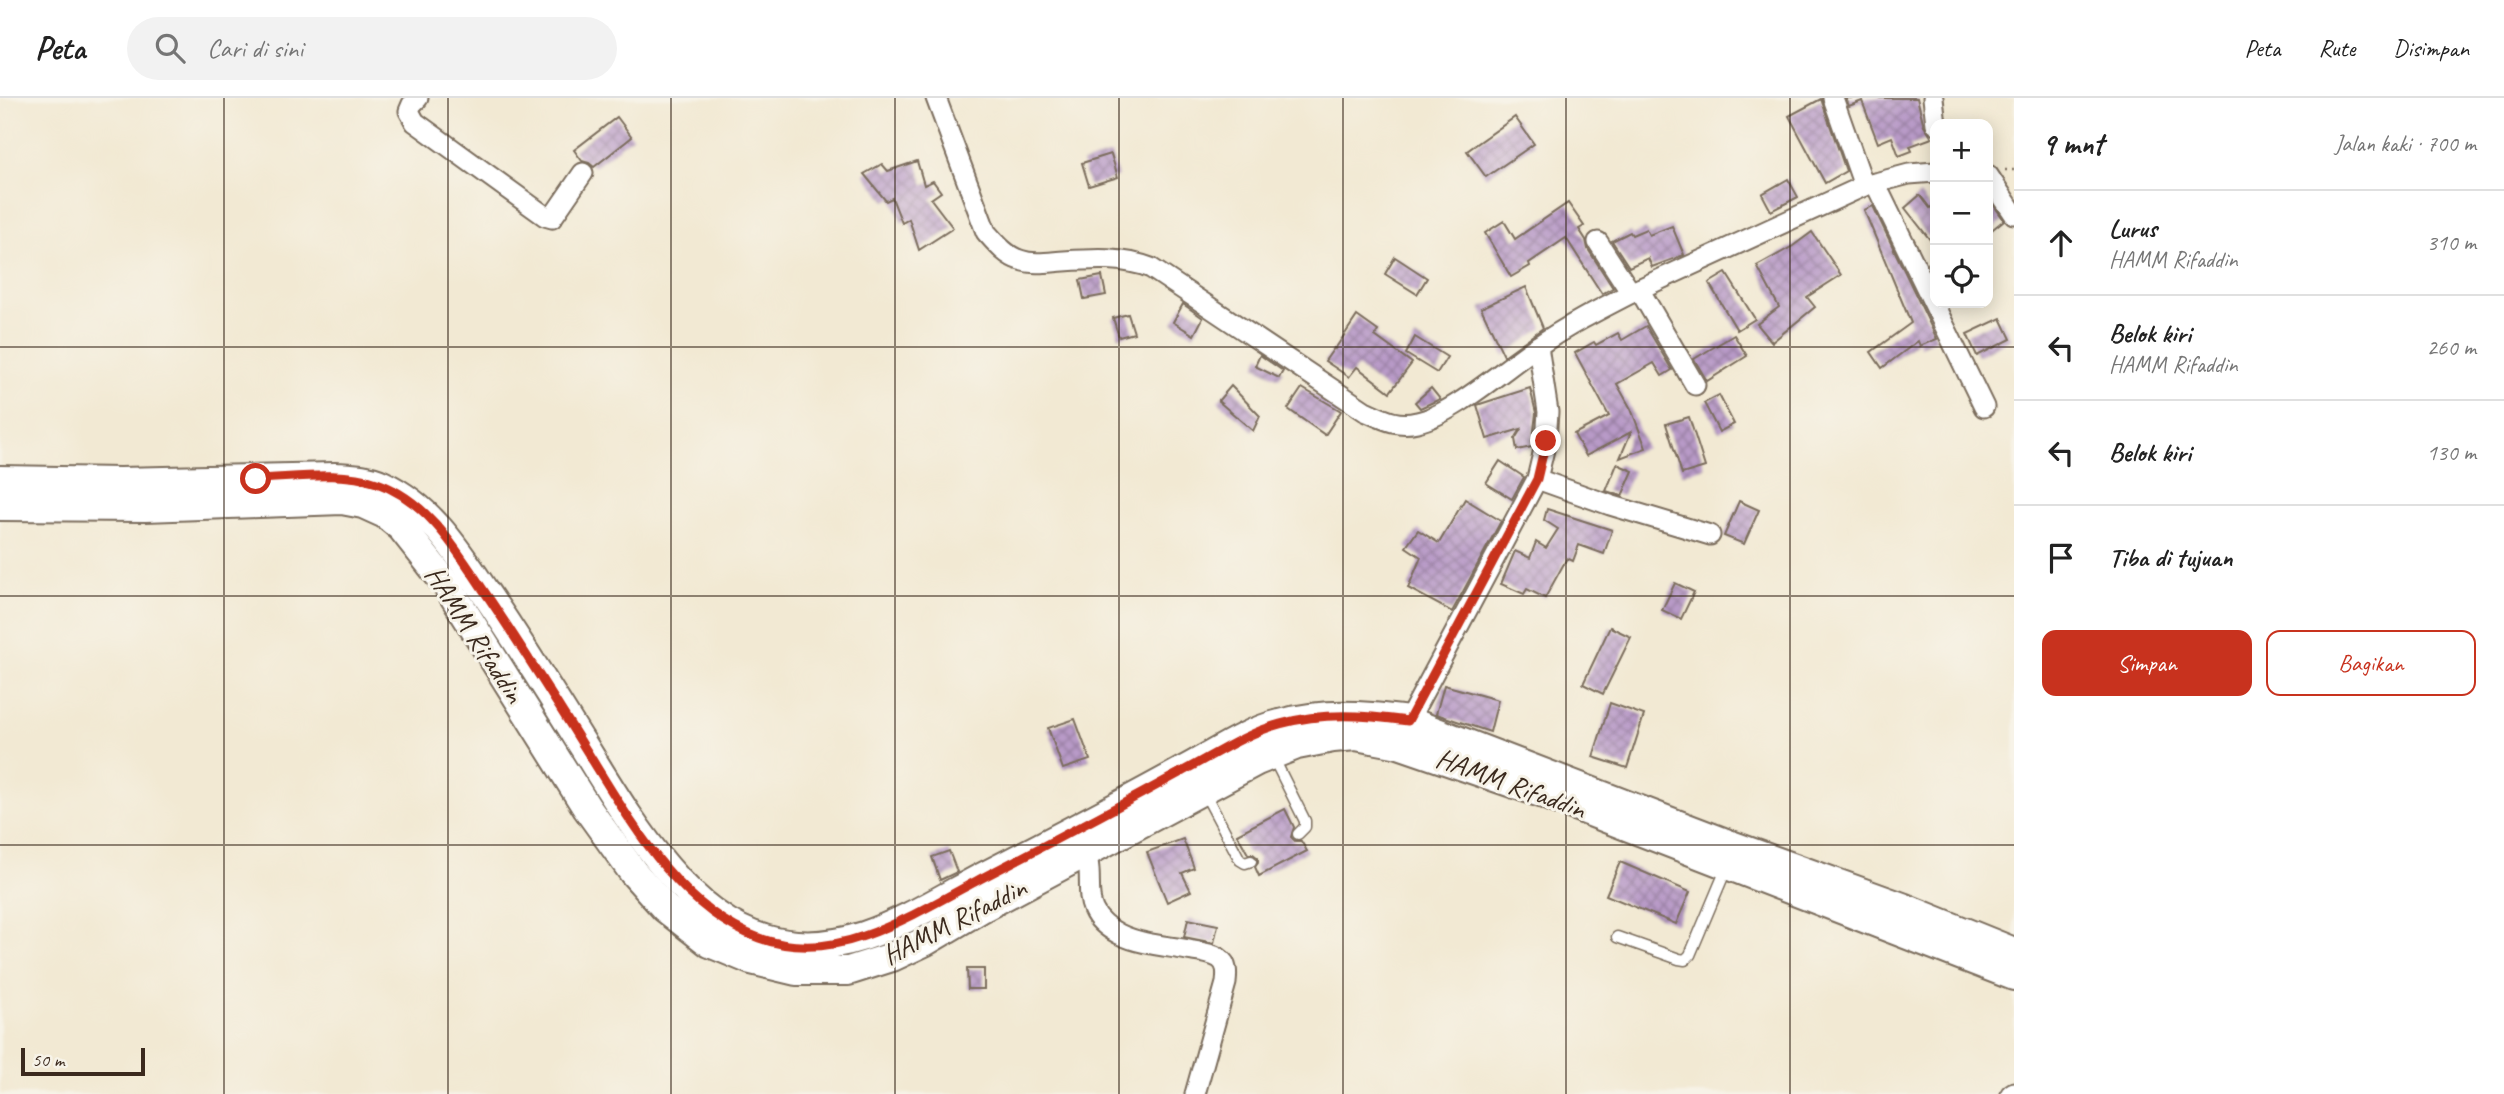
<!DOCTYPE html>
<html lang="id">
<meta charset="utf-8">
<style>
:root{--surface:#fff;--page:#f2f2f2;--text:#222;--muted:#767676;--line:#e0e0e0;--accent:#c8321e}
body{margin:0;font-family:Caveat,sans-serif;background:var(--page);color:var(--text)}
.controls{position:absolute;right:21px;top:21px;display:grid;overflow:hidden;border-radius:14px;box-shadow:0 4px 18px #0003}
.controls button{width:63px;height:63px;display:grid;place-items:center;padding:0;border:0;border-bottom:2px solid var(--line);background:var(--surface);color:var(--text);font:35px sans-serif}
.scale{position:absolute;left:21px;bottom:18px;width:124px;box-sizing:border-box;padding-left:7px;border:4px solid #3b2a1e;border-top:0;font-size:19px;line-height:24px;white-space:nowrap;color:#3b2a1e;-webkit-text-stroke:5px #f7f3e8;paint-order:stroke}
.stop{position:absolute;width:21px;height:21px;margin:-16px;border:5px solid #c8321e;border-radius:50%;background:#fff}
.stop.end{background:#c8321e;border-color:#fff;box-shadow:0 2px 7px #0008}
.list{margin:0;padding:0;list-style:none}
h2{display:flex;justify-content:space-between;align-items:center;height:91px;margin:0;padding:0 28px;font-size:30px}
h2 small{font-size:23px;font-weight:400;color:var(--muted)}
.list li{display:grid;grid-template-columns:46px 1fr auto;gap:21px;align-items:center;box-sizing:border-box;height:105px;padding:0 28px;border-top:2px solid var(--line)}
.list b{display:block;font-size:26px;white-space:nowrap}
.list p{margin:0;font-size:23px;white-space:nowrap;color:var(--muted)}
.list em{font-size:23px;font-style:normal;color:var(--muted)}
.actions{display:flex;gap:14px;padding:21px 28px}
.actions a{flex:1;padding:16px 0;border:2px solid var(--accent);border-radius:14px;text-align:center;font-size:24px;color:var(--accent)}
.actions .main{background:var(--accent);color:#fff}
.icon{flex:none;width:38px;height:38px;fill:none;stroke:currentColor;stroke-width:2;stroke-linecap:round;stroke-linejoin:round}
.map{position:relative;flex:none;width:2014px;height:996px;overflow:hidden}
header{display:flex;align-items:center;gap:42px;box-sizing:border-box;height:98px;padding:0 35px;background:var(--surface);border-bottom:2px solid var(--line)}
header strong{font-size:33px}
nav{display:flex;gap:38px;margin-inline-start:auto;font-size:24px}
.search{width:490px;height:63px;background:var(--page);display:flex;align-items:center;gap:18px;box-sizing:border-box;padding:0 24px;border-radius:38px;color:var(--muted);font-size:26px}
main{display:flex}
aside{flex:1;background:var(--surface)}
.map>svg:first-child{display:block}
.building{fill:url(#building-cross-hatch)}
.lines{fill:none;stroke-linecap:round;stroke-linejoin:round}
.service-casing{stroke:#7b6d5d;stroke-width:13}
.minor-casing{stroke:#7b6d5d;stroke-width:23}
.secondary-casing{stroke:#7b6d5d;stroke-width:32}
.path{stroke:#7b6d5d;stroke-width:2.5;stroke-dasharray:2 5;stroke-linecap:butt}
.service{stroke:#fff;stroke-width:10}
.minor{stroke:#fff;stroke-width:19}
.secondary{stroke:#fff;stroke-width:28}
.route{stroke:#c8321e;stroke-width:9}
.grid{fill:none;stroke:#3b2a1e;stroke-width:2;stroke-opacity:0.55}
.labels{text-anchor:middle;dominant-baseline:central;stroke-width:6;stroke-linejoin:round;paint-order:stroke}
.street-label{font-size:28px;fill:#3b2a1e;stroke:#f7f3e8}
</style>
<header>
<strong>Peta</strong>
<div class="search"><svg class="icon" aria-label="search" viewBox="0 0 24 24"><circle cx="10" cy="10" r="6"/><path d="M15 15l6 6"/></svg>Cari di sini</div>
<nav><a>Peta</a><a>Rute</a><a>Disimpan</a></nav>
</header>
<main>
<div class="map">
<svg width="2014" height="996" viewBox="0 0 2014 996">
<defs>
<pattern id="building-cross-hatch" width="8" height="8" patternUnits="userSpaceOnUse" patternTransform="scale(1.75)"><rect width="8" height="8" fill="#b89ac7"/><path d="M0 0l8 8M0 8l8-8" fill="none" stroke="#977ea1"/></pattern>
</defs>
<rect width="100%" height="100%" fill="#f7f3e8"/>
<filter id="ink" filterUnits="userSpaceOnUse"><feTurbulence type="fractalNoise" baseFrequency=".0143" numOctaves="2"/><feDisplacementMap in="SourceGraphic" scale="14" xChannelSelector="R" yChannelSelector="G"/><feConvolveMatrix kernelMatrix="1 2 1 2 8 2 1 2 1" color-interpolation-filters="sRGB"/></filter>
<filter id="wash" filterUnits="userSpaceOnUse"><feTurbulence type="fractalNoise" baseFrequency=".00686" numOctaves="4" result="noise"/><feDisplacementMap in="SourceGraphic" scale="28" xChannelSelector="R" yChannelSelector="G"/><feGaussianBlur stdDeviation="1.57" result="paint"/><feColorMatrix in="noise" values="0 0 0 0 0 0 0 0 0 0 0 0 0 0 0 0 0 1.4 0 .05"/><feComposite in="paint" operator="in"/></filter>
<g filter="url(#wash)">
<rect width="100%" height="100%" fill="#f2e9d3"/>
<g id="blocks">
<g class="building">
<polygon points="1846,0 1917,0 1924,28 1932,40 1910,48 1912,53 1899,58 1892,39 1878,45 1862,3 1849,8"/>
<polygon points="1821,1 1846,73 1825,85 1789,18"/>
<polygon points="617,19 632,39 594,69 589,65 582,63 574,52"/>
<polygon points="1515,19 1534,46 1486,79 1467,53"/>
<polygon points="1111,56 1118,79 1089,88 1082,65"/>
<polygon points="917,63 924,87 933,83 941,94 931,101 953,130 919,152 909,121 902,125 892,100 886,103 864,76 882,66 888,73"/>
<polygon points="1788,81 1798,99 1771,113 1762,96"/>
<polygon points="1920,97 1930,110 1935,106 1935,148 1905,110"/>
<polygon points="1988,99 2004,122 1988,135"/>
<polygon points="1568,105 1584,128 1579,131 1586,142 1588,151 1613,190 1602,196 1566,140 1529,165 1530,168 1511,179 1485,135 1504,123 1515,141"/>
<polygon points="1873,108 1937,241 1920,248 1918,243 1882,270 1871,254 1911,225 1864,112"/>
<polygon points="1672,128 1684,157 1652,169 1648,160 1629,169 1612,143 1630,134 1632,137 1646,131 1649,137"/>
<polygon points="1812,134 1841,177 1807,199 1815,209 1772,244 1757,226 1779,209 1757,168 1793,148"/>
<polygon points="1395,159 1427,180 1417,196 1385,176"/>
<polygon points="1726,175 1755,221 1737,232 1709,185"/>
<polygon points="1102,178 1106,197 1084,201 1080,182"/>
<polygon points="1526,189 1543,230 1504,258 1481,210"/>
<polygon points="1183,206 1203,220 1194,237 1173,224"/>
<polygon points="1128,216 1134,235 1119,239 1113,220"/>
<polygon points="1357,218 1378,233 1375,238 1412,265 1390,294 1357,269 1349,279 1325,263 1334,250 1335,251"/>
<polygon points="2001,220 2011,241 1977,258 1967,236"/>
<polygon points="1646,228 1672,272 1662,278 1654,265 1617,286 1631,311 1646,350 1620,360 1631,334 1586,358 1574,336 1609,318 1575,255 1594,244 1596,247 1618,235 1622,242"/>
<polygon points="1734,237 1747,258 1707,283 1694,261"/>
<polygon points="1415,239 1447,259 1437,275 1406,256"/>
<polygon points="1260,257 1283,273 1279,280 1255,268"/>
<polygon points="1231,288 1260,318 1253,333 1218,303"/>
<polygon points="1302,290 1341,313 1325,337 1288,311"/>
<polygon points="1431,290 1440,301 1420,310 1415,304"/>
<polygon points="1530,290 1536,315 1532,349 1517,352 1515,341 1521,331 1487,341 1477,307"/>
<polygon points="1719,297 1734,326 1719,334 1704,305"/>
<polygon points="1689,319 1705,369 1682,376 1666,326"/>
<polygon points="1500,363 1524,379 1512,401 1486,385"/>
<polygon points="1617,366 1633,373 1622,398 1606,393"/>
<polygon points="1465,401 1501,423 1452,514 1408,490 1421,459 1406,449 1418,432 1439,445"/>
<polygon points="1739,403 1759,412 1744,446 1724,438"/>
<polygon points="1547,411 1612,432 1604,456 1579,447 1573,463 1567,460 1545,500 1527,491 1524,496 1501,486 1515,453 1530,460 1536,444 1546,450 1558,431 1544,422"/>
<polygon points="1675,485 1694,494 1681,521 1662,512"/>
<polygon points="1610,529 1631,539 1603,596 1583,586"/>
<polygon points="1444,587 1498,602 1490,634 1436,616"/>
<polygon points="1610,605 1644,617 1627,670 1593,659"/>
<polygon points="1075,621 1090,662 1063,671 1048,630"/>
<polygon points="1285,711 1294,729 1291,739 1295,743 1301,743 1307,753 1259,778 1255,769 1258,765 1258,760 1253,756 1248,756 1237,736"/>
<polygon points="1183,741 1194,770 1182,775 1191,793 1167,804 1147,754"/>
<polygon points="949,753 957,774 940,782 932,759"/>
<polygon points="1620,764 1690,794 1676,826 1606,797"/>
<polygon points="1188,821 1218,827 1214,845 1184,839"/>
<polygon points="967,871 984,871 984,891 968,891"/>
</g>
</g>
</g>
<g filter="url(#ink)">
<use href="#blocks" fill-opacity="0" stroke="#7b6d5d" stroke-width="2"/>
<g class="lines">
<defs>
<g id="service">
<polyline points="1273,659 1305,723 1305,729 1298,736"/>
<polyline points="1203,692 1240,762 1245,765 1251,763"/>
<polyline points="1617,839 1679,861 1685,862 1690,857 1727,769"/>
</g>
<g id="minor">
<polyline points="418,0 412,6 409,13 415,24 545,118 552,120 583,75"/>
<path d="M936,0L986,134C995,144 1006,158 1020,162C1034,167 1049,164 1064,163C1093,161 1123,159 1151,170L1365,313C1383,321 1397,329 1417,324C1452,317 1504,271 1535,250C1568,227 1604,209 1639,191L1864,88L1909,76L1935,74"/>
<polyline points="1833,0 1864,88"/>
<polyline points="1933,0 1936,26"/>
<polyline points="1988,77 2014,116"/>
<polyline points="1875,85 1984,309"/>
<polyline points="1598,144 1631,195"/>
<polyline points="1639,191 1695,287"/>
<polyline points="1537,381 1610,407 1710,437"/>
<polyline points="1408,623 1537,381 1546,343 1548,314 1538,248"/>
<path d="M1082,747C1101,781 1071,811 1119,836C1141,847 1169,848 1193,853C1201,854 1212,856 1219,860C1228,866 1227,876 1226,885L1195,996"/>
<polyline points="2011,996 2014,994"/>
</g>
<g id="secondary">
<path d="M0,382L120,384L335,379C351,380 367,380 382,387C429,409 456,451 484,493C517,541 548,591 579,641C622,709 681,818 764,841C797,851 830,849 864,838C903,825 942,801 979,781C1047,746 1116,710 1183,673C1214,657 1246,634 1280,626C1324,614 1363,617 1408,623L1731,747L1905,810L2014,854"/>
<polyline points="0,408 145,409 342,402 363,406 385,416 402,430 421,454 447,487 587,710 633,774 665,810 710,845 751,862 796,873 848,873 892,859 926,843 980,811 1257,663 1297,647 1333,640 1356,638 1399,646 1544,696 2014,878"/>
</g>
</defs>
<use href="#service" class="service-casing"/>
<use href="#minor" class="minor-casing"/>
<use href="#secondary" class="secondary-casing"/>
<polyline class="path" points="2005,72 2014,72"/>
<use href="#service" class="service"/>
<use href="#minor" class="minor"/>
<use href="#secondary" class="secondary"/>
</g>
</g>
<g class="lines" filter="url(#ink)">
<path class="route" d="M256,381C294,380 340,372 377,385C426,402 455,449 482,490C517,541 550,594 583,647C627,717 676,810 759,840C793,852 830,850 864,838C904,824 943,801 980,781C1048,746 1116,710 1183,673C1214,657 1246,635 1280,626C1323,614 1364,617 1408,623L1537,381L1546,343"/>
</g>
<path class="grid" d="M224,0V996M448,0V996M671,0V996M895,0V996M1119,0V996M1343,0V996M1566,0V996M1790,0V996M0,249H2014M0,498H2014M0,747H2014"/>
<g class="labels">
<g class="street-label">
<text transform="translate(475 536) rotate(57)">HAMM Rifaddin</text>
<text transform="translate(1511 685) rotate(20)">HAMM Rifaddin</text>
<text transform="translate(954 823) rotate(-27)">HAMM Rifaddin</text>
</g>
</g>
</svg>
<div class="controls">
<button>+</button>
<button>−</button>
<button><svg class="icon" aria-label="locate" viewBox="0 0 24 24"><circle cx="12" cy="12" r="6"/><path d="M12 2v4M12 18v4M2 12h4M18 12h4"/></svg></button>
</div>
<div class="scale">50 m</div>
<div class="stop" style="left:256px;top:381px"></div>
<div class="stop end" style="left:1546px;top:343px"></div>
</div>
<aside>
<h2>9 mnt<small>Jalan kaki · 700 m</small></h2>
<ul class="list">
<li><svg class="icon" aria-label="ahead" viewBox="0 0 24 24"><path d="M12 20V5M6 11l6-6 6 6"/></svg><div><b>Lurus</b><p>HAMM Rifaddin</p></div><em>310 m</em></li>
<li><svg class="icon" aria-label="left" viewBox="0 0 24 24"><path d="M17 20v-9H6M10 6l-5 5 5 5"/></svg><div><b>Belok kiri</b><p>HAMM Rifaddin</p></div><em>260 m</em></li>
<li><svg class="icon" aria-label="left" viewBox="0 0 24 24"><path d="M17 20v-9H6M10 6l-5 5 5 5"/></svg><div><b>Belok kiri</b></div><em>130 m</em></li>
<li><svg class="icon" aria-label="arrive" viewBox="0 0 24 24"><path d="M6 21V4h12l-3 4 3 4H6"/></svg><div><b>Tiba di tujuan</b></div></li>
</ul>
<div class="actions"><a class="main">Simpan</a><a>Bagikan</a></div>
</aside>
</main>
